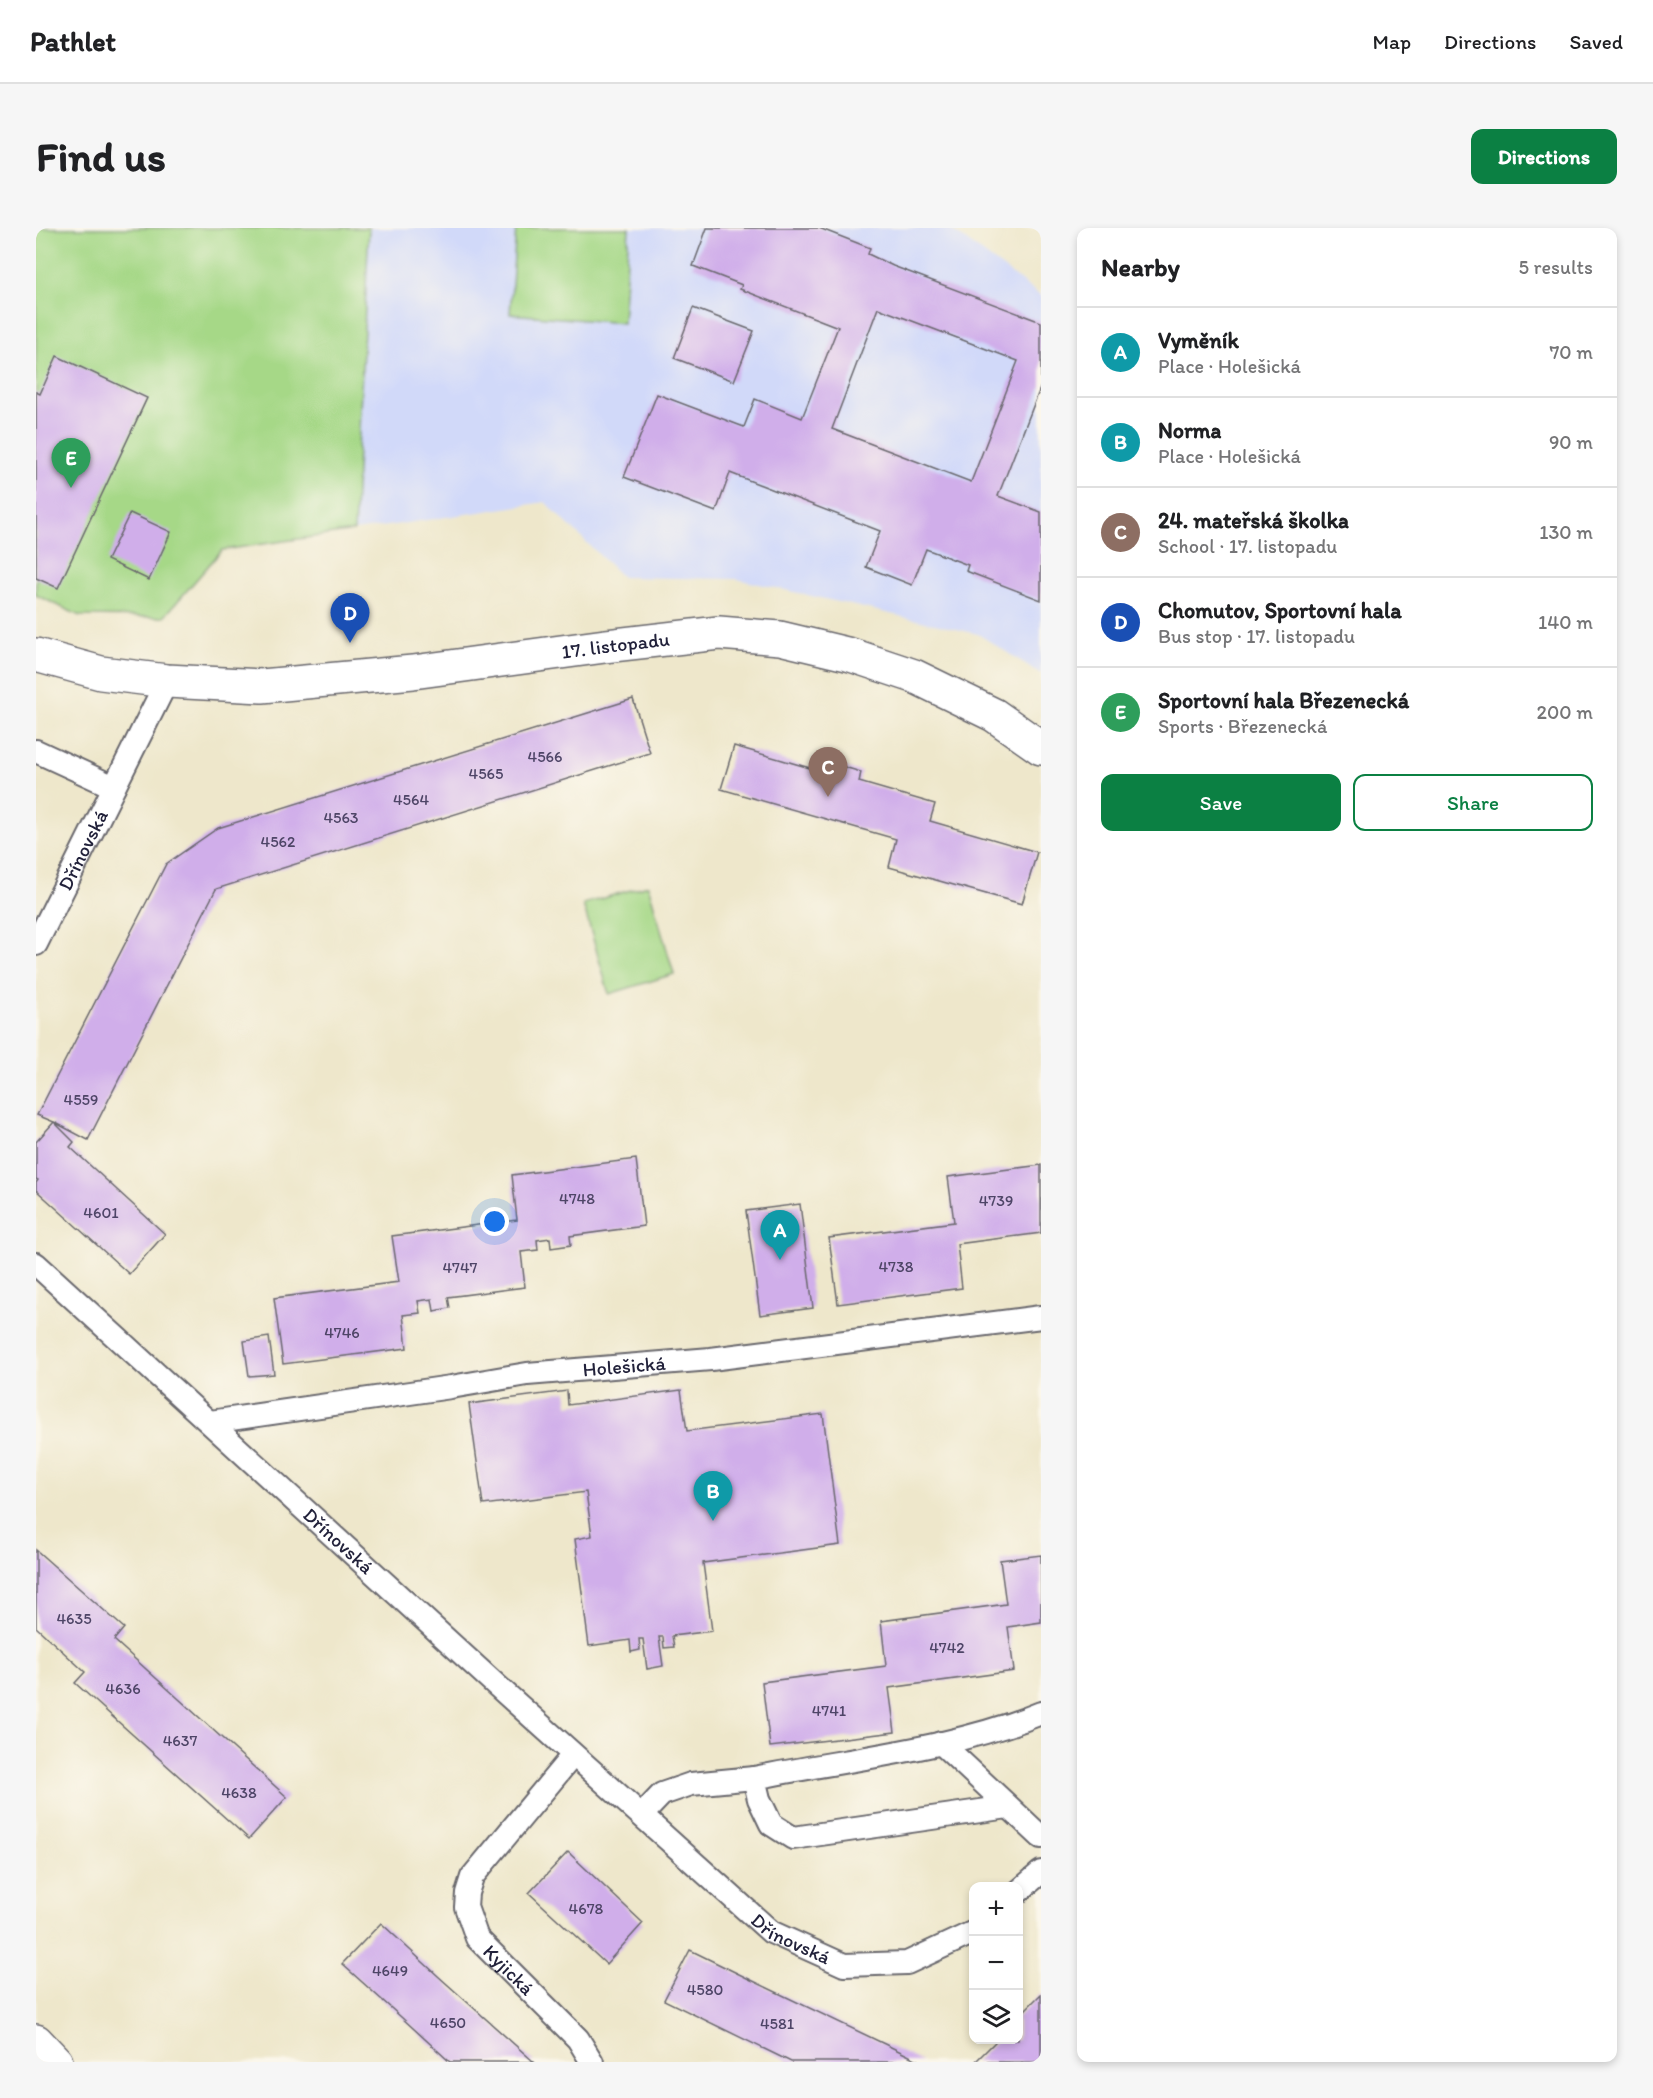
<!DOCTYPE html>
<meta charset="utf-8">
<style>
:root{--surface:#fff;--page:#f6f6f6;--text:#202124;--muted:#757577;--line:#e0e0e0;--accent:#0b8043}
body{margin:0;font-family:Itim,sans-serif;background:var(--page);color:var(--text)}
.controls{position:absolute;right:18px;bottom:18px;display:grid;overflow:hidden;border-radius:12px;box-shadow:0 3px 9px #0003}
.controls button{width:54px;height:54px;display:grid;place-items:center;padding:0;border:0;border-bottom:2px solid var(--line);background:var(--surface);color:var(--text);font:30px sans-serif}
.you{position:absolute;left:459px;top:994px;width:21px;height:21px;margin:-15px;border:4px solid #fff;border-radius:50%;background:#1a73e8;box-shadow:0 0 0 9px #1a73e833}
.badge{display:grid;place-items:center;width:39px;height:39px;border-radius:50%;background:var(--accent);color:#fff;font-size:20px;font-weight:700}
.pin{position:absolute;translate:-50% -50px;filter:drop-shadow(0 2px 3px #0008)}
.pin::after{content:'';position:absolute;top:32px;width:21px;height:18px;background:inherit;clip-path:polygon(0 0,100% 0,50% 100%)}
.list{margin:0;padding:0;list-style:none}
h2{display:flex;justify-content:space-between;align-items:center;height:78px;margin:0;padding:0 24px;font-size:26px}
h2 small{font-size:20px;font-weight:400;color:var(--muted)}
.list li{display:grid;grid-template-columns:39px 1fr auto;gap:18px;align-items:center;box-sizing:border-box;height:90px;padding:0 24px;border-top:2px solid var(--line)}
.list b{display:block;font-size:22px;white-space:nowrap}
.list p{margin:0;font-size:20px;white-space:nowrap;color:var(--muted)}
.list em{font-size:20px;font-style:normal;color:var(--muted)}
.actions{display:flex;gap:12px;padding:18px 24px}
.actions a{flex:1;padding:14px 0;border:2px solid var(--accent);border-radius:12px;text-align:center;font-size:21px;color:var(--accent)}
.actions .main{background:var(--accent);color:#fff}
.icon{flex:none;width:33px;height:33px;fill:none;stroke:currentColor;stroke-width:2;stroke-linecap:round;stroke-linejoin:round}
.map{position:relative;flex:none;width:1005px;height:1834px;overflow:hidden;border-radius:12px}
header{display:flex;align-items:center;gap:36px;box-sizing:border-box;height:84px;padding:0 30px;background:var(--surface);border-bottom:2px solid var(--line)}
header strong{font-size:28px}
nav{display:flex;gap:33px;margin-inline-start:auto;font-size:21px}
.intro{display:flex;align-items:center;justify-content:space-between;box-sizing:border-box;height:144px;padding:0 36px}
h1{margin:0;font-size:42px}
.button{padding:15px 27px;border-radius:12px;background:var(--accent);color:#fff;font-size:21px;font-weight:700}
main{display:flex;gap:36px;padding:0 36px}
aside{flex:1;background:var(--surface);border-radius:12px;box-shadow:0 3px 9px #0003}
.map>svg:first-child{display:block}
.built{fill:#d1d9f9}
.green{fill:#a6d887;stroke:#647d61;stroke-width:1.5}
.building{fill:#d0aeea;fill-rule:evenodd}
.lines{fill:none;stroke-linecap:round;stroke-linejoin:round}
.street-casing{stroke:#69676d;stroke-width:26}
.secondary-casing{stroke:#69676d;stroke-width:36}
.highway-casing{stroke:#69676d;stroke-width:36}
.street{stroke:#fff;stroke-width:22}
.secondary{stroke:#fff;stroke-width:33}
.highway{stroke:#fff;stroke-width:33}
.labels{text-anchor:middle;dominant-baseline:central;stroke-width:4.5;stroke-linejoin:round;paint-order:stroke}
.number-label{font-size:16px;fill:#4e4567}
.street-label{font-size:20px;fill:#22223b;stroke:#fbf7ec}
</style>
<header>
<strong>Pathlet</strong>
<nav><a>Map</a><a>Directions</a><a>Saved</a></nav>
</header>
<div class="intro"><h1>Find us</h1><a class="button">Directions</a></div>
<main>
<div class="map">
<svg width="1005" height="1834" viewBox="0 0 1005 1834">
<rect width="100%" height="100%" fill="#fbf7ec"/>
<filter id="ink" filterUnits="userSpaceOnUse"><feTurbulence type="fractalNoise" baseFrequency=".0167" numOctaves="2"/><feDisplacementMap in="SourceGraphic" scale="12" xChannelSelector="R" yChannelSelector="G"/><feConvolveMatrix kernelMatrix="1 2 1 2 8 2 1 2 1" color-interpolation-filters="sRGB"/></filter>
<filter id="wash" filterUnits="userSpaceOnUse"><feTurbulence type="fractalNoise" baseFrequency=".008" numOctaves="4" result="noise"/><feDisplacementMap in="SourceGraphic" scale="24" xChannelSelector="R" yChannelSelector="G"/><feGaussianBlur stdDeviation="1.35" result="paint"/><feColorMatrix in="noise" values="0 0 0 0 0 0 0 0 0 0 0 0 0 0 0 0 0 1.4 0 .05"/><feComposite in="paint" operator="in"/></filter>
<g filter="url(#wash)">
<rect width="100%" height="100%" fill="#eee7cb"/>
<polygon class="built" points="333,0 913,0 1005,68 1005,446 942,406 701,351 586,349 509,274 318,303"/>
<g class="green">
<polygon points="0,0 333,0 318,303 186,322 128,389 44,388 0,367"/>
<polygon points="480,0 593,0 587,95 474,86"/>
<polygon points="612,657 638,746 573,766 547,676"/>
</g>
<g id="blocks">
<g class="building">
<path d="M671,0H783L834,20L832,26L857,38L1005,94V158L962,268L1005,284V372L930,343L932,337L890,321L876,357L830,339L844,303L694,245L680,284L588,249L621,166L708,199L719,171L766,190L802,99L704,61L706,57L657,38ZM842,80L982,133L935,254L796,201Z"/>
<polygon points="657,80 718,103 698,153 638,130"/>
<polygon points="21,128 111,170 22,360 0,350 0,164 4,166"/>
<polygon points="94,285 135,304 113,352 71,332"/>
<polygon points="597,471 614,525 180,661 52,912 18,894 38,914 34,919 129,1006 93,1046 0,962 0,955 2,952 0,951 0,914 18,894 1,887 130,636 182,600"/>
<polygon points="698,518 774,540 778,530 825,544 823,554 899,576 894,593 1001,624 986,676 853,639 860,611 685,561"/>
<polygon points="600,931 608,998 534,1008 535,1017 515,1020 514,1010 501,1012 502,1022 485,1024 489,1059 412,1069 414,1080 398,1083 396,1071 382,1073 384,1085 367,1087 371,1120 247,1136 238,1070 363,1054 356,1008 481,992 476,947"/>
<polygon points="1005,937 1005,1005 921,1016 926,1060 802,1076 793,1010 918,994 912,949"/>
<polygon points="764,976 777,1080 724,1087 710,983"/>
<polygon points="233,1109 238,1146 213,1148 208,1113"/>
<polygon points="645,1162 651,1203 787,1186 804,1317 667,1335 676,1403 636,1408 638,1419 628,1420 627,1409 623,1409 627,1438 611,1441 607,1411 603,1411 604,1422 595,1424 594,1412 553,1418 539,1311 556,1308 550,1264 447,1277 433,1176 531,1163 532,1177"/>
<polygon points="0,1322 88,1400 78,1412 251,1569 213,1611 39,1455 49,1444 0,1399"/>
<polygon points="1005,1327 1005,1394 972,1399 978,1443 853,1460 859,1504 734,1519 726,1454 850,1438 845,1393 970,1376 964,1332"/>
<polygon points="532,1624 607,1695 570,1736 493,1665"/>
<polygon points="345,1695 402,1748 498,1834 414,1834 365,1789 306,1736"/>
<polygon points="654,1722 711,1750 886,1834 755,1834 628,1772"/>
<polygon points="1005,1766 1005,1834 939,1834 961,1812 982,1812 982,1789"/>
</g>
</g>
</g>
<g filter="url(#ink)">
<use href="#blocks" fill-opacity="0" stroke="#69676d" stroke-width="1.5"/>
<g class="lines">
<defs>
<g id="street">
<polyline points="0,523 78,559"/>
<path id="s1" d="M0,716L131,453"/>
<path id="s2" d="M0,1036L458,1455L735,1704L808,1737L871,1735L938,1704"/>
<path id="s3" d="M174,1194L415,1159L491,1146L675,1131L1005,1089"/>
<polyline points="905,1515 1005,1609"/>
<path id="s4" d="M537,1527L436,1649L431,1665L430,1679L441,1710L542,1811L556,1834"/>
<path d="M972,1579L757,1610L735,1596L723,1571L718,1550C812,1531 917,1521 1005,1485"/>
<polyline points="606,1587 626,1566 655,1556 718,1550"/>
<polyline points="982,1664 1005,1644"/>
</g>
<g id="secondary">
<path id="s5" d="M0,427L65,445L131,453L226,458L377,444L569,418L683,405L744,410L815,427L878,448L958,487L1005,520"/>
</g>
<polyline id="highway" points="0,1813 20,1834"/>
</defs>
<use href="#street" class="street-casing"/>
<use href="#secondary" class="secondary-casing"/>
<use href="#highway" class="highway-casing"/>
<use href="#street" class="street"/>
<use href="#secondary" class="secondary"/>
<use href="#highway" class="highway"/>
</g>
</g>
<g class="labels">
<g class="number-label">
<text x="509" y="528">4566</text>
<text x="450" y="545">4565</text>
<text x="375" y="571">4564</text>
<text x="305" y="589">4563</text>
<text x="242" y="613">4562</text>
<text x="45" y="871">4559</text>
<text x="541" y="970">4748</text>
<text x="960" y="972">4739</text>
<text x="65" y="984">4601</text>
<text x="860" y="1038">4738</text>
<text x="424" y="1039">4747</text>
<text x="306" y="1104">4746</text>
<text x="38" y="1390">4635</text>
<text x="911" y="1419">4742</text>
<text x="87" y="1460">4636</text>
<text x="793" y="1482">4741</text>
<text x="144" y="1512">4637</text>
<text x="203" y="1564">4638</text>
<text x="550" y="1680">4678</text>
<text x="354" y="1742">4649</text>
<text x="669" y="1761">4580</text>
<text x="412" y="1794">4650</text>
<text x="741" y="1795">4581</text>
</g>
<g class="street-label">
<text stroke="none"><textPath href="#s5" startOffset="585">17. listopadu</textPath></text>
<text stroke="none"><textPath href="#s1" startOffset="105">Dřínovská</textPath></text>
<text stroke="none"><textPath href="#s3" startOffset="418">Holešická</textPath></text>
<text stroke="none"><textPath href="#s2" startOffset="410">Dřínovská</textPath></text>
<text stroke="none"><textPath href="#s2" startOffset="1014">Dřínovská</textPath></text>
<text stroke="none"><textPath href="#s4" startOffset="267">Kyjická</textPath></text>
</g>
</g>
</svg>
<div class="controls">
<button>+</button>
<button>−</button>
<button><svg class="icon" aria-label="layers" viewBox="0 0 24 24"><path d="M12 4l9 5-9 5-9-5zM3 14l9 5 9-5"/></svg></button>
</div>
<div class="you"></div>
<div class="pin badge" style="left:744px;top:1032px;background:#0f9aa8">A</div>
<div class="pin badge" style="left:677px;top:1293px;background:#0f9aa8">B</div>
<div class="pin badge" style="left:792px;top:569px;background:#8d6e63">C</div>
<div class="pin badge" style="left:314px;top:415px;background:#1a4fb4">D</div>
<div class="pin badge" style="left:35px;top:260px;background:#2e9e5b">E</div>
</div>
<aside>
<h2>Nearby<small>5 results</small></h2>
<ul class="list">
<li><span class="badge" style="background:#0f9aa8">A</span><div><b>Vyměník</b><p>Place · Holešická</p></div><em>70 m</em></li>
<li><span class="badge" style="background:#0f9aa8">B</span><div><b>Norma</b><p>Place · Holešická</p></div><em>90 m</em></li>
<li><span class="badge" style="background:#8d6e63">C</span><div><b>24. mateřská školka</b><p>School · 17. listopadu</p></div><em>130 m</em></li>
<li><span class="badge" style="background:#1a4fb4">D</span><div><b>Chomutov, Sportovní hala</b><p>Bus stop · 17. listopadu</p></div><em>140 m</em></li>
<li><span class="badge" style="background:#2e9e5b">E</span><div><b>Sportovní hala Březenecká</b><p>Sports · Březenecká</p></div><em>200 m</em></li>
</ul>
<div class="actions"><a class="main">Save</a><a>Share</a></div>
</aside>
</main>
